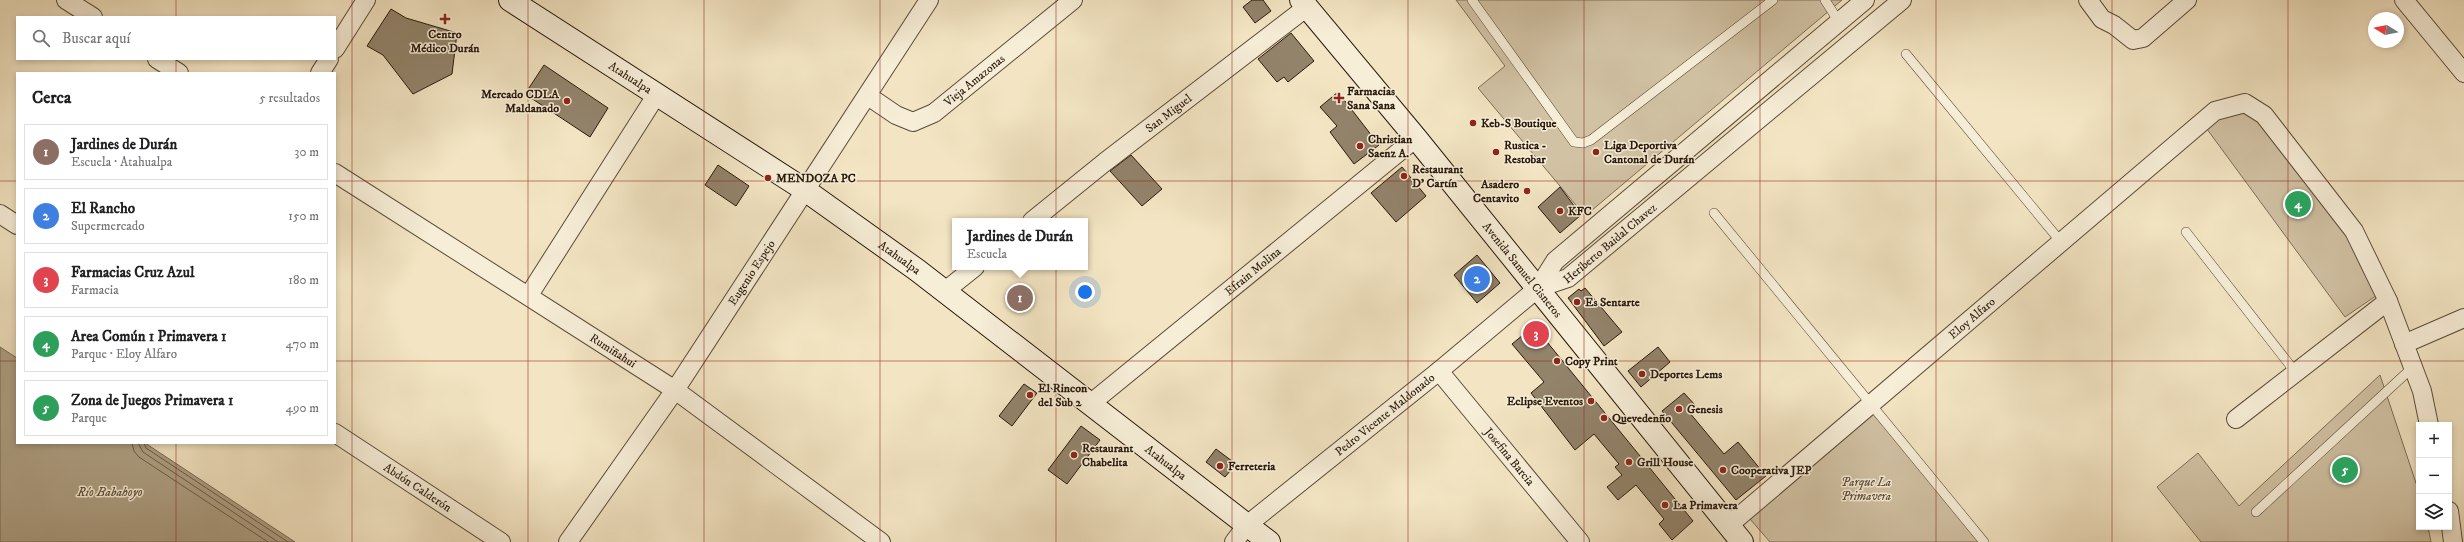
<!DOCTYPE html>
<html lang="es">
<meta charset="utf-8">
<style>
:root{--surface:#fff;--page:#f6f6f6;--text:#202124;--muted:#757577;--line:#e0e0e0;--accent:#8f2418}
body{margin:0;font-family:"IM FELL DW Pica",serif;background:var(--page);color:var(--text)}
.controls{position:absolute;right:12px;bottom:12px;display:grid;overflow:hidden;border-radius:0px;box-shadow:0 2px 6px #0003}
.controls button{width:36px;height:36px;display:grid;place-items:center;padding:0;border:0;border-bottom:1px solid var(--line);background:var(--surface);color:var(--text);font:20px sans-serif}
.compass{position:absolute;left:2368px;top:12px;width:36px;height:36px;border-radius:50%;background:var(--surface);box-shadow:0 2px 6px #0003;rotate:280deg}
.you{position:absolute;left:1085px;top:292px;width:14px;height:14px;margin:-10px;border:3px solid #fff;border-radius:50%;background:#1a73e8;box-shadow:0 0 0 6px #1a73e833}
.badge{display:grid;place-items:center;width:26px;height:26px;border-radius:50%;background:var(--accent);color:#fff;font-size:13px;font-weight:700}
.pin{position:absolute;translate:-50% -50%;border:2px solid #fff;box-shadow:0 1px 4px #0006}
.popup{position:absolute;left:952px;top:218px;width:136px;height:52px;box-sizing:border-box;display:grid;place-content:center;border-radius:0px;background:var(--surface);filter:drop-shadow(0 1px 3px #0005);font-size:13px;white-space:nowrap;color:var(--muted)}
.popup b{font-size:15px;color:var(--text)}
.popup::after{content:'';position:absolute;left:50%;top:100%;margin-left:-8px;border:8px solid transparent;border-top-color:var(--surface)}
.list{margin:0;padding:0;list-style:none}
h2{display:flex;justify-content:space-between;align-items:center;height:52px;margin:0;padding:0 16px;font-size:17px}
h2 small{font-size:13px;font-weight:400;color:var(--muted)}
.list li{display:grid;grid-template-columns:26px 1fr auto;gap:12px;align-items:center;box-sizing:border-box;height:56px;margin:0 8px 8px;padding:0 8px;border:1px solid var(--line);border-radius:0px}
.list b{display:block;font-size:15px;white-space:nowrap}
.list p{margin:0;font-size:13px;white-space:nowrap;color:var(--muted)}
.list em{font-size:13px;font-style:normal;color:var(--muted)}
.icon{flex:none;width:22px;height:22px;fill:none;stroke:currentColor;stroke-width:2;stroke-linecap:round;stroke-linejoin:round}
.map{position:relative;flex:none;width:2464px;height:542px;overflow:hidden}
.search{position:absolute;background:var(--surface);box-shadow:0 2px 6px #0003;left:16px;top:16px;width:320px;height:44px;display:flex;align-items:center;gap:10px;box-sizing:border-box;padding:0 14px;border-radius:0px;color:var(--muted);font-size:15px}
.panel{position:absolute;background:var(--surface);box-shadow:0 2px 6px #0003;left:16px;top:72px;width:320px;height:372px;border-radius:0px}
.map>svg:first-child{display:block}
.green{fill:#d1c2a4;stroke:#7d6e58}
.water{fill:#aea084;stroke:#796a54}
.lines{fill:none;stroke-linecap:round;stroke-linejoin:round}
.shore{stroke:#6c5c48;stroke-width:1}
.building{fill:#92836b;stroke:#29190b}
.lane-casing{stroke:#5c4c39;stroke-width:10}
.street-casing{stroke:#5c4c39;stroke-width:20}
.secondary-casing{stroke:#29190b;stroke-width:24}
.lane{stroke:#f7eed8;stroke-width:9}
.street{stroke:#f7eed8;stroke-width:18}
.secondary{stroke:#f7eed8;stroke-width:22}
.grid{fill:none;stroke:#8f2418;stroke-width:1;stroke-opacity:0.55}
.poi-dot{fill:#8f2418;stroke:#f7eed8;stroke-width:1.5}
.labels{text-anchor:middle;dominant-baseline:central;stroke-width:3;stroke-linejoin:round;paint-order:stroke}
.poi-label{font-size:12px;font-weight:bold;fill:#29190b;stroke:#f7eed8;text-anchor:start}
.street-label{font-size:12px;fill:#29190b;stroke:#f7eed8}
.park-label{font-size:12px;font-style:italic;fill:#5b4c39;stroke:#f7eed8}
.water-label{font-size:13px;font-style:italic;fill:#5e4f3b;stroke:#f7eed8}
</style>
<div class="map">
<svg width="2464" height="542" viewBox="0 0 2464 542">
<rect width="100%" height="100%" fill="#f3e5c3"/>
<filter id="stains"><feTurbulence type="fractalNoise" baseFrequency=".005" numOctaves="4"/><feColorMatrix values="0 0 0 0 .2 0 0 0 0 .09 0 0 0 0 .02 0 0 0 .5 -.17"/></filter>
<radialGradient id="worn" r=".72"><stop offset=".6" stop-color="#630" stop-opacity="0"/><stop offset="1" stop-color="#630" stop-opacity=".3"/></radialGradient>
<g class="green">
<polygon points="1456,0 1842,0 1585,216 1478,88 1505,66"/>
<polygon points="2245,103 2324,192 2383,291 2345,317 2204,125"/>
<polygon points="2380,375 2419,492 2419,527 2428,527 2431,542 2201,542 2157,487 2198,453 2239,506"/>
<polygon points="1873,414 1982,542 1770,542 1750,519"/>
</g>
<polygon class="water" points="0,347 17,358 17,443 145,443 295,542 0,542"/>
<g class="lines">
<g class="shore">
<polyline points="132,443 134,451 139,457 268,542"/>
<polyline points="138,443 143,452 278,542"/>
<polyline points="144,443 146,448 288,542"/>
</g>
</g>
<g class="building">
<polygon points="1252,0 1263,0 1271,11 1255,23 1243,7"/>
<polygon points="391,9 406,18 457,33 452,74 413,94 383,55 367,46"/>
<polygon points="1291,33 1314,61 1288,82 1284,77 1277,82 1258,59"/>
<polygon points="544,65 608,108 590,137 525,94"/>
<polygon points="1338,92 1379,145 1354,164 1330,132 1337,126 1320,107"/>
<polygon points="1131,155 1162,189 1142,206 1110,171"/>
<polygon points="718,165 749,186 736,206 705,185"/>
<polygon points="1402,167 1426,196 1396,222 1371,193"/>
<polygon points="1560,187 1581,215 1560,233 1538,207"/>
<polygon points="1477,255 1500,283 1477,303 1454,275"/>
<polygon points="1585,288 1622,332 1604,346 1568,298 1579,289 1581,291"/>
<polygon points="1534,326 1693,521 1672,540 1659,524 1664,519 1636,485 1618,500 1607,487 1622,475 1615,467 1619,464 1594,434 1575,450 1531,393 1544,382 1512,344"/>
<polygon points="1658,347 1670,362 1641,387 1628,371"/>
<polygon points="1024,384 1037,393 1012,426 999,416"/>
<polygon points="1684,393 1696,406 1689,412 1724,454 1738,442 1766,476 1736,500 1662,411"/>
<polygon points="1081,426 1100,440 1067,484 1048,470"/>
<polygon points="1216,449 1236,464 1225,477 1206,462"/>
</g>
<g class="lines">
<defs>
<g id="lane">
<polyline points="1472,0 1574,142 1583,143 1591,140 1773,0"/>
<polyline points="1825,0 1839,22"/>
<polyline points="1906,54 2061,242"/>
<polyline points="1714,213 1984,542"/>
<polyline points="2186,232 2296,373"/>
<polyline points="2256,512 2413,367"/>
</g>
<g id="street">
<polyline points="66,0 93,17"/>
<polyline points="2088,0 2102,19 2114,25 2133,40 2143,38 2187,0"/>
<polyline points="2404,0 2464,73"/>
<polyline points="335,49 366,0"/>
<polyline points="157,59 179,73"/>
<polyline points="320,73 329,59"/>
<path id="s1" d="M868,96L896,115L913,122L934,113L1073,0"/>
<path id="s2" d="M335,173L675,390L881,542"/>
<polyline points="0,214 17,225"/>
<path id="s3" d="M1032,221L1105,162L1307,7"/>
<path id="s4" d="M1538,288L1568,278L1902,0"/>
<polyline points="945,291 975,267"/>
<polyline points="529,295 657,94"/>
<polyline points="2404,344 2464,318"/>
<path id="s5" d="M1439,371L1580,542"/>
<path id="s6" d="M1090,404L1416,138"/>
<polyline points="2236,419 2388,301"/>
<path id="s7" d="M335,433L501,542"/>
<polyline points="2449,511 2453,542"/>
<path id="s8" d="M1729,525L2215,111L2245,103L2264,115L2354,231L2388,301L2422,391L2429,425"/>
<path id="s9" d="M568,542L675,390L929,0"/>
<path id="s10" d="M1234,542L1247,525L1439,371L1538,288L1555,261L1865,0"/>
</g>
<g id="secondary">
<path id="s11" d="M510,0L805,190L917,270L1269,542"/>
<path id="s12" d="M1301,0L1416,138L1742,542"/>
</g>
</defs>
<use href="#lane" class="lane-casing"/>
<use href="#street" class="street-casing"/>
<use href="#secondary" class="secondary-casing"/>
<use href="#lane" class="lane"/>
<use href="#street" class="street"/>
<use href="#secondary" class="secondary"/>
</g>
<path class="grid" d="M176,0V17M352,0V542M528,0V542M704,0V542M880,0V542M1056,0V542M1232,0V542M1408,0V542M1584,0V542M1760,0V542M1936,0V542M2112,0V542M2288,0V542M176,59V73M0,181H17M335,181H2464M0,361H17M335,361H2464M176,443V542"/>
<g class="poi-dot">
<path d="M443 13h4v4h4v4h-4v4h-4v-4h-4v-4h4z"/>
<path d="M1337 92h4v4h4v4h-4v4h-4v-4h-4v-4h4z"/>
<circle cx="567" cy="101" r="4"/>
<circle cx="1473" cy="123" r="4"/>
<circle cx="1360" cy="146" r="4"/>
<circle cx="1496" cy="152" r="4"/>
<circle cx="1596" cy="152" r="4"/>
<circle cx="1404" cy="176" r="4"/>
<circle cx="768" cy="178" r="4"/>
<circle cx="1527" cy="191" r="4"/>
<circle cx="1560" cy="211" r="4"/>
<circle cx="1577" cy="302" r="4"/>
<circle cx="1557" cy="361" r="4"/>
<circle cx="1642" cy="374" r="4"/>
<circle cx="1030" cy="395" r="4"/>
<circle cx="1591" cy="401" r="4"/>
<circle cx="1679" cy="409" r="4"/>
<circle cx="1604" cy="418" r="4"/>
<circle cx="1074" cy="455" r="4"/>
<circle cx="1629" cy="462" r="4"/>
<circle cx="1220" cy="466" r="4"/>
<circle cx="1723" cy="470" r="4"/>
<circle cx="1665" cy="505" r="4"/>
</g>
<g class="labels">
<g class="poi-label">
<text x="445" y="34" text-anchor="middle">Centro<tspan x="445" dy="14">Médico Durán</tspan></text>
<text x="1347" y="91">Farmacias<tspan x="1347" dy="14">Sana Sana</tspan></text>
<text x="559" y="94" text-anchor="end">Mercado CDLA<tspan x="559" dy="14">Maldanado</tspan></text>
<text x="1481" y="123">Keb-S Boutique</text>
<text x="1368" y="139">Christian<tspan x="1368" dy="14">Saenz A.</tspan></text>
<text x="1504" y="145">Rustica -<tspan x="1504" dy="14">Restobar</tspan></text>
<text x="1604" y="145">Liga Deportiva<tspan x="1604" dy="14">Cantonal de Durán</tspan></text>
<text x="1412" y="169">Restaurant<tspan x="1412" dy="14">D' Cartín</tspan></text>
<text x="776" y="178">MENDOZA PC</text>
<text x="1519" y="184" text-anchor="end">Asadero<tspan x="1519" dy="14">Centavito</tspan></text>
<text x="1568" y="211">KFC</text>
<text x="1585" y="302">Es Sentarte</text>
<text x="1565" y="361">Copy Print</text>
<text x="1650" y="374">Deportes Lems</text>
<text x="1038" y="388">El Rincon<tspan x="1038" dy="14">del Sub 2</tspan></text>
<text x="1583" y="401" text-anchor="end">Eclipse Eventos</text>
<text x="1687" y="409">Genesis</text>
<text x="1612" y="418">Quevedenño</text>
<text x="1082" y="448">Restaurant<tspan x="1082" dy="14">Chabelita</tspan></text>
<text x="1637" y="462">Grill House</text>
<text x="1228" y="466">Ferreteria</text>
<text x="1731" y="470">Cooperativa JEP</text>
<text x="1673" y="505">La Primavera</text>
</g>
<g class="street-label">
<text stroke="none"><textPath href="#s11" startOffset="143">Atahualpa</textPath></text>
<text stroke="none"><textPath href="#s1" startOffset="127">Vieja Amazonas</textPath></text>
<text stroke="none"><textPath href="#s3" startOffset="174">San Miguel</textPath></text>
<text stroke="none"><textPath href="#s4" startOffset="86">Heriberto Baidal Chavez</textPath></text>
<text stroke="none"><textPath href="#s11" startOffset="467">Atahualpa</textPath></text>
<text stroke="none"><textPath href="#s12" startOffset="349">Avenida Samuel Cisneros</textPath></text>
<text stroke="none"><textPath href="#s6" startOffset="210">Efrain Molina</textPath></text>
<text stroke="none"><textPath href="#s9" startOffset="326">Eugenio Espejo</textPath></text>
<text stroke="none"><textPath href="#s8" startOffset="319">Eloy Alfaro</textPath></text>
<text stroke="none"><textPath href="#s2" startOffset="330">Rumiñahui</textPath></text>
<text stroke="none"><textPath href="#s10" startOffset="198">Pedro Vicente Maldonado</textPath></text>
<text stroke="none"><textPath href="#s5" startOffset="111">Josefina Barcia</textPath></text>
<text stroke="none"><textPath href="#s11" startOffset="803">Atahualpa</textPath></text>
<text stroke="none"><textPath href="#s7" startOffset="99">Abdón Calderón</textPath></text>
</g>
<g class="park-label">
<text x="1866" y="482">Parque La<tspan x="1866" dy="14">Primavera</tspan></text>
</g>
<g class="water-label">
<text x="110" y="492">Río Babahoyo</text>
</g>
</g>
<rect width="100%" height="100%" filter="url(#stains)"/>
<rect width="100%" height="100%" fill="url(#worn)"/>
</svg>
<div class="controls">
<button>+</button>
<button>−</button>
<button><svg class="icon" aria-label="layers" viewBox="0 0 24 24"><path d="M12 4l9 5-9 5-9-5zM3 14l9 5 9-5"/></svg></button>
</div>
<svg class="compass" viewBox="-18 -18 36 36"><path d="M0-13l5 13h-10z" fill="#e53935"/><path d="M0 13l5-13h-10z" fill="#757577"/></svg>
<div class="you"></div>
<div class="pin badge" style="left:1020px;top:298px;background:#8d6e63">1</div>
<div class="popup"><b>Jardines de Durán</b>Escuela</div>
<div class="pin badge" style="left:1477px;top:279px;background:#3f7fe0">2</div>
<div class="pin badge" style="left:1536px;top:334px;background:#e0444e">3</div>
<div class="pin badge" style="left:2298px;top:204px;background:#2e9e5b">4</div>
<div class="pin badge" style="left:2345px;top:470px;background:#2e9e5b">5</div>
<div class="search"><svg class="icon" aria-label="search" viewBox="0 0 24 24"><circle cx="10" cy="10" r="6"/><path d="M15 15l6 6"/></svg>Buscar aquí</div>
<section class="panel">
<h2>Cerca<small>5 resultados</small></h2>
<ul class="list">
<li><span class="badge" style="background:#8d6e63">1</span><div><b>Jardines de Durán</b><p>Escuela · Atahualpa</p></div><em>30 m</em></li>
<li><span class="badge" style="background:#3f7fe0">2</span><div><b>El Rancho</b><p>Supermercado</p></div><em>150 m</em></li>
<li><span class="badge" style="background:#e0444e">3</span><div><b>Farmacias Cruz Azul</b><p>Farmacia</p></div><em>180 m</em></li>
<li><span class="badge" style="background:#2e9e5b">4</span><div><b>Area Común 1 Primavera 1</b><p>Parque · Eloy Alfaro</p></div><em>470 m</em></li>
<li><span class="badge" style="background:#2e9e5b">5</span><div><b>Zona de Juegos Primavera 1</b><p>Parque</p></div><em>490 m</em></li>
</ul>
</section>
</div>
